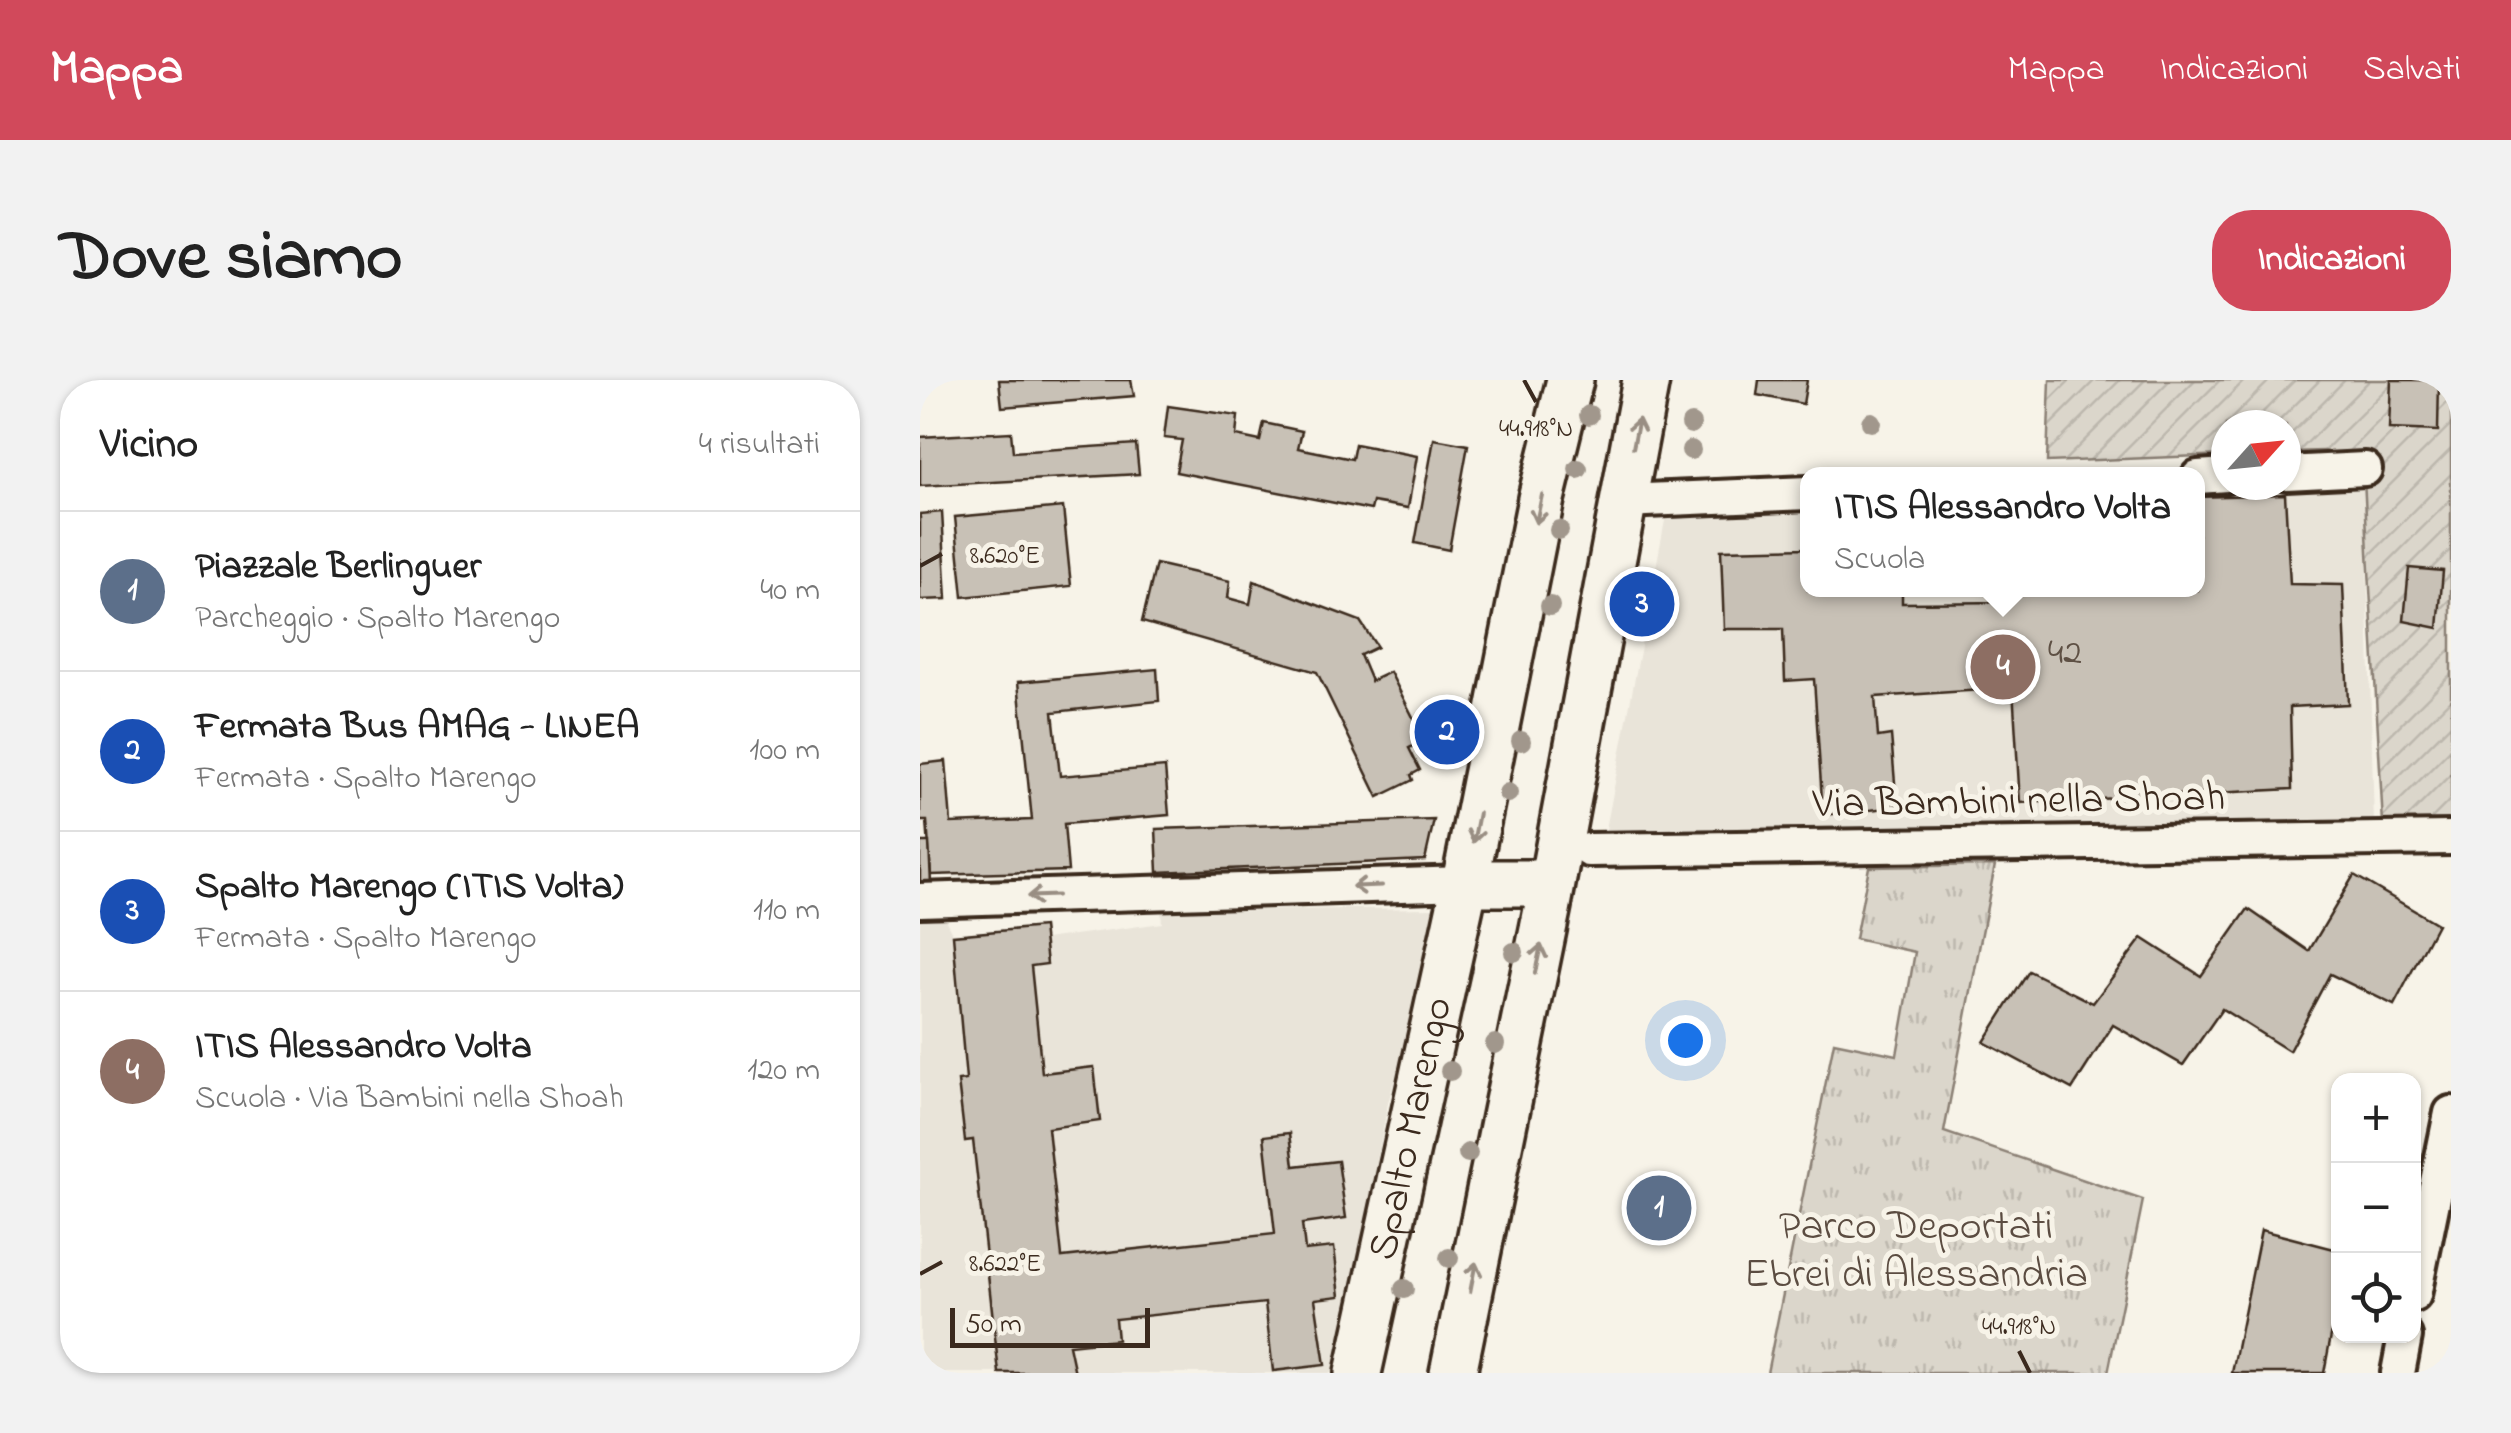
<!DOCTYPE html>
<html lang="it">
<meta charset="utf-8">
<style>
:root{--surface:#fff;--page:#f2f2f2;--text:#222;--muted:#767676;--line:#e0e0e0;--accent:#d1495b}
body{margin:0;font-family:"Indie Flower",sans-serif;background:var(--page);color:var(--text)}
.controls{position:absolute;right:30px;bottom:30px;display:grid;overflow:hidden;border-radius:20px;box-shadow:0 2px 8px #0004}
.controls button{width:90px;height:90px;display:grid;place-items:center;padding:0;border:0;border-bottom:2px solid var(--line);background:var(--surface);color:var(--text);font:50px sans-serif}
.compass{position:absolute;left:1291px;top:30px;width:90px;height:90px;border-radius:50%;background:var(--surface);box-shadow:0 2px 8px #0004;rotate:63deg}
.scale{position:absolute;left:30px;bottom:25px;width:200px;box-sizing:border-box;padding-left:10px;border:5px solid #3b2a1e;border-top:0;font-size:28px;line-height:35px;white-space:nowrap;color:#3b2a1e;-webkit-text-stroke:8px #f7f3e8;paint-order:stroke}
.you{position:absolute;left:765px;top:660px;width:35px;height:35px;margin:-25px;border:8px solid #fff;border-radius:50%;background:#1a73e8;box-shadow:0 0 0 15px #1a73e833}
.badge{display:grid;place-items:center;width:65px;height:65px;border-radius:50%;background:var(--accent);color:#fff;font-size:32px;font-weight:700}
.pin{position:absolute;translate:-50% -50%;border:5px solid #fff;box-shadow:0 2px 10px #0006}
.popup{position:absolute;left:880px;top:87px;width:405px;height:130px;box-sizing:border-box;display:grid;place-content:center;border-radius:20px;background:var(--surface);filter:drop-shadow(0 2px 8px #0005);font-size:32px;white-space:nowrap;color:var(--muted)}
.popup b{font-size:38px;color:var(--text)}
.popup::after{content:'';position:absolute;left:50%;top:100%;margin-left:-20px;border:20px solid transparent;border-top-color:var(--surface)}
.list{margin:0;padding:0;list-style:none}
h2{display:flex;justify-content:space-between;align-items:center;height:130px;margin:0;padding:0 40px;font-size:42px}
h2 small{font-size:32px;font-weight:400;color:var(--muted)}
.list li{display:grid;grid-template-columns:65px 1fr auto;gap:30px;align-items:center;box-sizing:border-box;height:160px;padding:0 40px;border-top:2px solid var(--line)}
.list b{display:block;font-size:38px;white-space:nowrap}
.list p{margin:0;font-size:32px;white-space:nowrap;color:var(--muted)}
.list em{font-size:32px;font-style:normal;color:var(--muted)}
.icon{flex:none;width:55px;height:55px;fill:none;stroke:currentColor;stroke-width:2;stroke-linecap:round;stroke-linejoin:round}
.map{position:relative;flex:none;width:1531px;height:993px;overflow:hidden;border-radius:40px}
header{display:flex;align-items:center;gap:60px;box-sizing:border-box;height:140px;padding:0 50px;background:var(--accent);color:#fff}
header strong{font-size:48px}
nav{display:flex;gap:55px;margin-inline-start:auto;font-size:35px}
.intro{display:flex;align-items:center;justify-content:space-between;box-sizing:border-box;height:240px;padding:0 60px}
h1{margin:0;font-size:70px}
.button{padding:25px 45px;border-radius:40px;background:var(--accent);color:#fff;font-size:35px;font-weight:700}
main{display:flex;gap:60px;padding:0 60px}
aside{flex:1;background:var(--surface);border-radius:40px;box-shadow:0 2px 8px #0004}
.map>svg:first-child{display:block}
.built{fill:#e9e4d9}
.grass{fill:url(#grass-tufts);stroke:#8b8074;stroke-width:2.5}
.garden{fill:url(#garden-furrows);stroke:#8b8074;stroke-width:2.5}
.building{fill:#c8c1b6;stroke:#3b2a1e;stroke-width:2.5}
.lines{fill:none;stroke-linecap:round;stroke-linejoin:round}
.street-casing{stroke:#3b2a1e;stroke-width:40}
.secondary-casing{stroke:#3b2a1e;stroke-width:52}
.street{stroke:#f7f3e8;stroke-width:32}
.secondary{stroke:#f7f3e8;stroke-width:45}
.tree{fill:#a1978c}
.oneway{stroke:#998e83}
.ticks{fill:none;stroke:#3b2a1e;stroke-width:4}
.labels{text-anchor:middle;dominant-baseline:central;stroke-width:10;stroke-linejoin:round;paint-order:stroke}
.number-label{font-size:38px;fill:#5e5044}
.street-label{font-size:42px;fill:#3b2a1e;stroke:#f7f3e8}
.park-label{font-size:42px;fill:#5b4c41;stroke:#f7f3e8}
.ticks-label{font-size:25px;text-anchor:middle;fill:#3b2a1e;stroke:#f7f3e8;stroke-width:10;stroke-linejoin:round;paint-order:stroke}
</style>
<header>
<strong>Mappa</strong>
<nav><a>Mappa</a><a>Indicazioni</a><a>Salvati</a></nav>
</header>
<div class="intro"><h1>Dove siamo</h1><a class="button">Indicazioni</a></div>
<main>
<aside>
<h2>Vicino<small>4 risultati</small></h2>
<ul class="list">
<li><span class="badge" style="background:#5c6f8a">1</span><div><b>Piazzale Berlinguer</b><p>Parcheggio · Spalto Marengo</p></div><em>40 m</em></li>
<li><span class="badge" style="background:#1a4fb4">2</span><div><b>Fermata Bus AMAG - LINEA</b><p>Fermata · Spalto Marengo</p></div><em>100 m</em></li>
<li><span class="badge" style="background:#1a4fb4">3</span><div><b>Spalto Marengo (ITIS Volta)</b><p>Fermata · Spalto Marengo</p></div><em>110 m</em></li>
<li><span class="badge" style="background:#8d6e63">4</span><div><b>ITIS Alessandro Volta</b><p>Scuola · Via Bambini nella Shoah</p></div><em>120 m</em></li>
</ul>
</aside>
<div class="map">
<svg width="1531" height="993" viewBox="0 0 1531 993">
<defs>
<pattern id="grass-tufts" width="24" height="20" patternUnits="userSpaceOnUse" patternTransform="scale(2.5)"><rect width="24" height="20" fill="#dbd6cb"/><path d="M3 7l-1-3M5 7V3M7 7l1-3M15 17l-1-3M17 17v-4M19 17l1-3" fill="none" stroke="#bdb8ae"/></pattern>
<pattern id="garden-furrows" width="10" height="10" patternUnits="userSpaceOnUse" patternTransform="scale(2.5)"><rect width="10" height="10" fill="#dbd6cb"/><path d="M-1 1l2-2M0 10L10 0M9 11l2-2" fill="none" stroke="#bdb8ae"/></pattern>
</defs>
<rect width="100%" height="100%" fill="#f7f3e8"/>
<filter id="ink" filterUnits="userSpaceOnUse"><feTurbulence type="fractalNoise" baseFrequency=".01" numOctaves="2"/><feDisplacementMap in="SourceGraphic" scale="20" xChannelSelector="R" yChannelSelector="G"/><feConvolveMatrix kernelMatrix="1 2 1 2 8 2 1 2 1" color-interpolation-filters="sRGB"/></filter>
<g filter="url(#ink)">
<g class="built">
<polygon points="1445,107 1454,445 683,465 747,130 888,125 888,210 1278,210 1278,113"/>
<polygon points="517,528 493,636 468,723 418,993 0,993 0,530 20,529 33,555 123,547 125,559 242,543 241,531"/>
</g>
<polygon class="grass" points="1075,485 1024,752 1223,820 1188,993 847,993 914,662 977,675 995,572 935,559 949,487"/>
<polygon class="garden" points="1130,0 1531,0 1531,440 1463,444 1443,81 1404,71 1366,72 1366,45 1306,45 1306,75 1127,82"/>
<g class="building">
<polygon points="79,0 211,0 214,16 82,27"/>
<polygon points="839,0 887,0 883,24 837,15"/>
<polygon points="1471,0 1519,0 1518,51 1469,49"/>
<polygon points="248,26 318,36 316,56 340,61 344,43 382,51 378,68 432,79 435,64 497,76 488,128 453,122 451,130 256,92 262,60 244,58"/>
<polygon points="91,52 93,72 216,64 219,94 0,106 0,57"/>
<polygon points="514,59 548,65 529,170 495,163"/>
<polygon points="1365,114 1370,204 1423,205 1428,324 1370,327 1372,409 1100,423 1093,308 955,317 958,357 971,355 977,427 903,435 894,299 865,301 863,249 804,249 801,170 888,168 888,210 982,210 982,223 1090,222 1090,210 1278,210 1278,117"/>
<polygon points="143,127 151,206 43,217 35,137"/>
<polygon points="22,132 27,219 0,220 0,134"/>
<polygon points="236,184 310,201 308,218 330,224 334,201 440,241 457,267 440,275 451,301 470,292 495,341 499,338 510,358 489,368 500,390 491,395 493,400 458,417 397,292 222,242"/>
<polygon points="1489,188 1523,191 1518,248 1484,241"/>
<polygon points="722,225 727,227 724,243 718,242"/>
<polygon points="237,289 239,321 133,332 140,396 245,387 249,435 144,444 148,491 11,495 7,441 0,441 0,384 26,381 31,443 112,440 98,302"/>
<polygon points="514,440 505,480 238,492 236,449"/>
<polygon points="0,462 9,462 11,504 0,504"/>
<polygon points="1434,495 1517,544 1474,625 1410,594 1369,671 1302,629 1263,685 1193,645 1152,709 1064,662 1109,591 1173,623 1222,558 1281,596 1328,529 1389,571"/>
<polygon points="123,547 127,584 111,586 122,693 174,687 180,741 128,748 142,877 355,854 344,756 370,753 374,786 418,781 426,838 382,844 385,870 414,867 420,916 395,919 405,985 353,991 345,923 195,939 197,960 149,965 155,993 79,993 53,760 45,761 38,701 46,700 33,555"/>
<polygon points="1341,850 1418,870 1418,918 1404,993 1312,993"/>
</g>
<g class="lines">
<defs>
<g id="street">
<polyline points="1366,93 1445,89"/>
<polyline points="1278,97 1306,95"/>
<polyline points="703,121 888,113"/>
<polyline points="669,470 1531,458"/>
<polyline points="0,520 545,503"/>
<polyline points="1494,915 1531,733"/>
<polyline points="1478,993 1485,956"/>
</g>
<g id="secondary">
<polyline points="545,503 631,503"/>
<path id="s1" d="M438,993L545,503L621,119L650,0"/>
<polyline points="533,993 628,525 726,0"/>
</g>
</defs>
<use href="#street" class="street-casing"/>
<use href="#secondary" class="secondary-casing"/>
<use href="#street" class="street"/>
<use href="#secondary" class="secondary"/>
</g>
<g class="tree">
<circle cx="669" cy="35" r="10"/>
<circle cx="951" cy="42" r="10"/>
<circle cx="771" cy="44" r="10"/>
<circle cx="771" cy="70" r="10"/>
<circle cx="658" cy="89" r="10"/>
<circle cx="639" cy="150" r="10"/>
<circle cx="630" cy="226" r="10"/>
<circle cx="601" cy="361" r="10"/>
<circle cx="588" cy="413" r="10"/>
<circle cx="594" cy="572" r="10"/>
<circle cx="575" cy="664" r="10"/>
<circle cx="530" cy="691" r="10"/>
<circle cx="548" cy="773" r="10"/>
<circle cx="529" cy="878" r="10"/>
<circle cx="484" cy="909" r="10"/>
</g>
<defs><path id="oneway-shaft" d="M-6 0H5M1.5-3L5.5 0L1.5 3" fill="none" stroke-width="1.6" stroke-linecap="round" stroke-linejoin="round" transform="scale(2.5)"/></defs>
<g class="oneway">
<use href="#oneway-shaft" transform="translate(716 53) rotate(-79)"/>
<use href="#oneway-shaft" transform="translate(619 129) rotate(102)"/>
<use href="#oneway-shaft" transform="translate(556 448) rotate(101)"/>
<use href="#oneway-shaft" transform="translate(447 506) rotate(178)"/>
<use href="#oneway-shaft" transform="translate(122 516) rotate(178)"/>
<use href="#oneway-shaft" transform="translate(618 579) rotate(-78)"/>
<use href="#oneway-shaft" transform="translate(553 897) rotate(-79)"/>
</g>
</g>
<path class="ticks" d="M604,0L616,22M0,186L22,174M0,894L22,882M1099,971L1110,993"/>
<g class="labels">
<g class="number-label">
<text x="1145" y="274">42</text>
</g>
<g class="street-label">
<text transform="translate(1099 422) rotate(-1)">Via Bambini nella Shoah</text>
<text stroke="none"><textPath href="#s1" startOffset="250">Spalto Marengo</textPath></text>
</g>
<g class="park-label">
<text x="996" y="847">Parco Deportati<tspan x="996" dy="48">Ebrei di Alessandria</tspan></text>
</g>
</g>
<g class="ticks-label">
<text x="616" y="56">44.918°N</text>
<text x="85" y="183">8.620°E</text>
<text x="85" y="891">8.622°E</text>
<text x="1099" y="954">44.918°N</text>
</g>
</svg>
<div class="controls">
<button>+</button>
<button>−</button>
<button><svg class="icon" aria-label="locate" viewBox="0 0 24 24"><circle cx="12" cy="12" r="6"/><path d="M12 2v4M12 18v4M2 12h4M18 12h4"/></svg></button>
</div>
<svg class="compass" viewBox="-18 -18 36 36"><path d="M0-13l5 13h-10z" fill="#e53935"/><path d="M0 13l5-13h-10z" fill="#767676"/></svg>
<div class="scale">50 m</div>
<div class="you"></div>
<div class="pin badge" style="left:739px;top:828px;background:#5c6f8a">1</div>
<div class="pin badge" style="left:527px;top:352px;background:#1a4fb4">2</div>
<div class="pin badge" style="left:722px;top:224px;background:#1a4fb4">3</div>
<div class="pin badge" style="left:1083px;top:287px;background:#8d6e63">4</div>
<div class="popup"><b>ITIS Alessandro Volta</b>Scuola</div>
</div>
</main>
